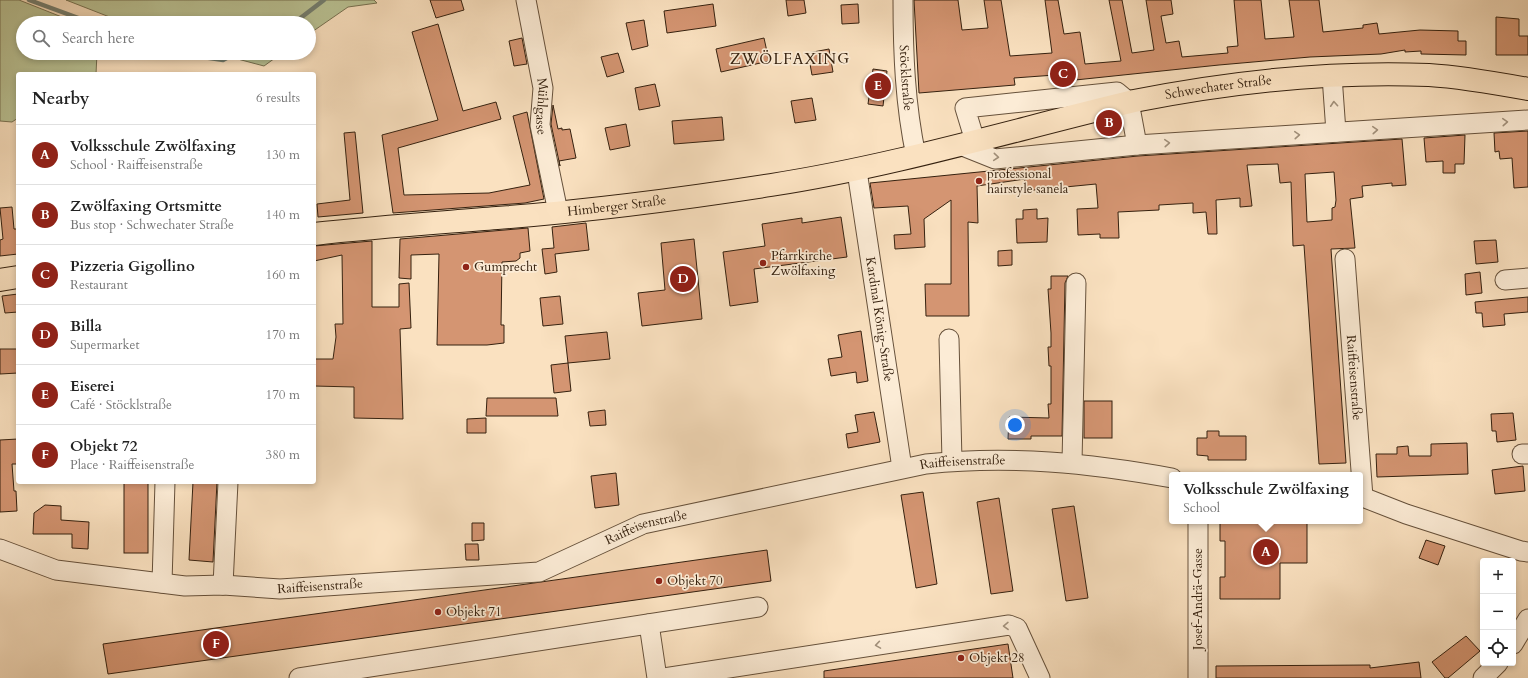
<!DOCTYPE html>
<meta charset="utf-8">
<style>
:root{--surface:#fff;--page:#f6f6f6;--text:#222;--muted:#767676;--line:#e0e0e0;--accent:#8f2418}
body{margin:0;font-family:Cardo,serif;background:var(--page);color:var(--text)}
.controls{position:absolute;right:12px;bottom:12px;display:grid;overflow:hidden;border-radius:4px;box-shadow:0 2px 6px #0003}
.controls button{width:36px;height:36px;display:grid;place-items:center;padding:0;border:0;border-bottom:1px solid var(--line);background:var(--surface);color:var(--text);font:20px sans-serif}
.you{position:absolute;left:1015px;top:425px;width:14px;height:14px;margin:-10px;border:3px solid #fff;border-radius:50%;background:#1a73e8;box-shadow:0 0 0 6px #1a73e833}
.badge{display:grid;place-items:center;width:26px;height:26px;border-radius:50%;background:var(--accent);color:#fff;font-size:13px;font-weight:700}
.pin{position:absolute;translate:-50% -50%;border:2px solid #fff;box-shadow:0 1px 4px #0006}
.popup{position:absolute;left:1169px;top:472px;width:194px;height:52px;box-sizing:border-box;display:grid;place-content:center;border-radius:4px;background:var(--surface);filter:drop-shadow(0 1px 3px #0005);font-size:13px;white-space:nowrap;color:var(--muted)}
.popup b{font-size:15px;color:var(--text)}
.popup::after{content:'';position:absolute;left:50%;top:100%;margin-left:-8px;border:8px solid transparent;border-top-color:var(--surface)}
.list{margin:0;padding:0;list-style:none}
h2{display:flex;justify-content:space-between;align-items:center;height:52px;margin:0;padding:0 16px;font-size:17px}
h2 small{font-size:13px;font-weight:400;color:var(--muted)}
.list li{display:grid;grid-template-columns:26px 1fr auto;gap:12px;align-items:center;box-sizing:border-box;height:60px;padding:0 16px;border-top:1px solid var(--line)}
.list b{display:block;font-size:15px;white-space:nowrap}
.list p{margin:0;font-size:13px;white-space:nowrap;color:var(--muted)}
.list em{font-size:13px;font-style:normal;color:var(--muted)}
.icon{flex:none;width:22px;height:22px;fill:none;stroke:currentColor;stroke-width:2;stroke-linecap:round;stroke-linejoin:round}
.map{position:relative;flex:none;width:1528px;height:678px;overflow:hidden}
.search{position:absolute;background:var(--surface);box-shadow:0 2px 6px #0003;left:16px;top:16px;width:300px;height:44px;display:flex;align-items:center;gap:10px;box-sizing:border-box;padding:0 14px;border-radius:22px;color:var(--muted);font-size:15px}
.panel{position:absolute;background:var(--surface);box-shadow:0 2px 6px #0003;left:16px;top:72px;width:300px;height:412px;border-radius:4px}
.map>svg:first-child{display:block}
.green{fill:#bac395;stroke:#787252}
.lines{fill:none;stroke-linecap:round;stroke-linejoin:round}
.stream{stroke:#747f71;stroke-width:4.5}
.building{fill:#d49572;stroke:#35210f;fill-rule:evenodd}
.minor-casing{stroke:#66513b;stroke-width:21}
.major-casing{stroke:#35210f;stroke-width:24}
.minor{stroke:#fcecd6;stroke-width:19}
.major{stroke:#fae1c0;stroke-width:22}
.oneway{stroke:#a2917c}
.poi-dot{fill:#8f2418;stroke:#fcecd6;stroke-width:1.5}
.labels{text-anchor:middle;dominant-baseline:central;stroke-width:3.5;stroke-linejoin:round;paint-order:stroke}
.street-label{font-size:13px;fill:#35210f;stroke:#fcecd6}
.poi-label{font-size:13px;fill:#35210f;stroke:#fcecd6;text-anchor:start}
.quarter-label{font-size:15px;letter-spacing:1px;fill:#35210f;stroke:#fcecd6}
</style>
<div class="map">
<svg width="1528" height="678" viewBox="0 0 1528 678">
<rect width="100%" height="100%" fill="#fae1c0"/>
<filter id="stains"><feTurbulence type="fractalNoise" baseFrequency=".005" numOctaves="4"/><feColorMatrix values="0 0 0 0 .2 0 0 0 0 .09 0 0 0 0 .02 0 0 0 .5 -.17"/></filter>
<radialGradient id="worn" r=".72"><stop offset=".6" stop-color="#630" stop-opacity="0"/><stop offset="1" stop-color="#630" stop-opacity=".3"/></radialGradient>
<g class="green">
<polygon points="0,0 19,0 77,23 23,23 23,53 97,53 96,74 18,74 18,118 12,122 0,121"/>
<polygon points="66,0 374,0 377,3 348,7 309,34 309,23 125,23"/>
<polygon points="215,53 282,53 264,66"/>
</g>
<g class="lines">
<g class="stream">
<polyline points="29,0 92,23"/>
<polyline points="294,23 324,0"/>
<polyline points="176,53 223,60 236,53"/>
</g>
</g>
<g class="building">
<polygon points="430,0 461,0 464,10 436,18"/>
<polygon points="786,0 804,0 806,13 788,16"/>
<polygon points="914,0 958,0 962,30 988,28 984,0 1001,0 1010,56 1052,53 1045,0 1058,0 1064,34 1080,32 1085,64 1121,61 1109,0 1122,0 1132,53 1154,50 1146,0 1171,0 1173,14 1161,16 1166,43 1179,41 1182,57 1228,53 1227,47 1238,46 1234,0 1261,0 1265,39 1294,37 1289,0 1319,0 1323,32 1363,28 1363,25 1377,23 1379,34 1420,30 1458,31 1458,41 1466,41 1466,55 1421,54 1421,51 1405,52 1405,50 1381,54 1310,57 1219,65 1056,82 1055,75 1014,78 1015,85 919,93"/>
<polygon points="713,4 716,26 667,33 664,11"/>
<polygon points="858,4 859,23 842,24 841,5"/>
<polygon points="1496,17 1519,19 1519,36 1528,36 1528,55 1496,55"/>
<polygon points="644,20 648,46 632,50 626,23"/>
<polygon points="438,24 463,111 496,102 501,119 398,148 404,195 489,193 530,185 513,116 527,112 544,199 525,203 393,213 382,135 438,120 412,32"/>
<polygon points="522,38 527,64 514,66 509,41"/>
<polygon points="764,38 769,61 721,72 716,49"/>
<polygon points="829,49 833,72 812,75 808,53"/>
<polygon points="618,53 624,72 607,77 601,57"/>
<polygon points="873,69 887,71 883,106 868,104"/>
<polygon points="655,84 660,106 639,110 635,88"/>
<polygon points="812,98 816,120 795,123 791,101"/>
<polygon points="553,105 558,129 562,128 562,130 570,129 576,158 559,161 560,166 551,124"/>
<polygon points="722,117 724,140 674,144 672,121"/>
<polygon points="626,124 630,146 610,150 605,128"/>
<polygon points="1528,131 1528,187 1514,188 1512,158 1500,159 1499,151 1495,152 1494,133"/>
<polygon points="355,132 363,213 318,217 317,204 350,200 344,133"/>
<polygon points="1465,135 1464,164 1455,164 1455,173 1443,173 1443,161 1426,162 1424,138"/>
<path d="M1402,139L1406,185L1392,186V183L1362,186L1363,197L1350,199L1355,248L1331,249L1346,463L1319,464L1304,245L1293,246L1291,182L1280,183L1278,164L1247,165L1252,206L1240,207V198L1216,200L1217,234H1208L1206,212L1193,213V203L1159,205V210L1118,212L1119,238H1100V234L1078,235L1077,209L1098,208L1096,184L1024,191L1025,179L977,186L978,223L968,222L969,316H926L925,284H951V200L924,219L925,247L895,249L894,235L911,234L908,206L874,208L870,183L1138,156ZM1334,172L1336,200L1335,207L1332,208V220L1307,222L1305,174Z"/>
<polygon points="12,207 14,229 18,229 18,254 0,256 0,240 3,239 0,208"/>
<polygon points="1037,209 1037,219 1048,218 1047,242 1017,243 1016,219 1023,219 1023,210"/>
<polygon points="841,217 847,257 754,269 758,302 730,306 723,252 765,246 762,224 802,218 802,223"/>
<polygon points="586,223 589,250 555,254 557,272 545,274 542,249 554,248 552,227"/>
<polygon points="528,228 530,251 520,253 520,258 516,261 502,262 501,325 504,325 504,343 487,345 437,345 439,254 411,255 411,279 399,278 400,239"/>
<polygon points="694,239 702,319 642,326 638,293 665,290 661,243"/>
<polygon points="1496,240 1498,262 1476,264 1474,241"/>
<polygon points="372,241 372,307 399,307 399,284 409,283 411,328 400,329 403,419 354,418 354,387 314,386 314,359 333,359 336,337 335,324 343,324 342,255 314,261 314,246"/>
<polygon points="1012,250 1012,265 998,266 998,251"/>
<polygon points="1480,272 1482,293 1466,295 1465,274"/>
<polygon points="1051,276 1068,276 1065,283 1062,436 1031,436 1031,439 1008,439 1009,417 1049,418 1048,404 1051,404 1051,366 1049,366 1048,347 1051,347 1051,333 1048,289 1051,289"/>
<polygon points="18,294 18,312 5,313 2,296"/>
<polygon points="560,296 563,324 543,326 540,298"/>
<polygon points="1528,297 1528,312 1504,314 1505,325 1483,327 1482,313 1476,313 1475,302"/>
<polygon points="861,331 868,381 857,383 856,372 831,376 828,359 842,357 838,335"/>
<polygon points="607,332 610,359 568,363 565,336"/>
<polygon points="0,349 18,349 18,373 0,374"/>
<polygon points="568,363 571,391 554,393 551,365"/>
<polygon points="487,398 556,398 558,416 486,416"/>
<rect x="1084" y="401" width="28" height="37"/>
<polygon points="605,410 606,425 590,426 588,412"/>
<polygon points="874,412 880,442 848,448 846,434 858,432 855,415"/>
<polygon points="1513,413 1516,440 1497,442 1496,431 1492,431 1491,414"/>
<polygon points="486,418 486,433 467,433 467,419"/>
<polygon points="1207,431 1219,431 1219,436 1246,436 1246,460 1208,460 1208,456 1197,455 1197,438 1207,438"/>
<polygon points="18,439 18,464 12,464 14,491 16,491 17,511 0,512 0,440"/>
<polygon points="1467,443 1468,474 1377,477 1376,454 1397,454 1397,447 1408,446 1409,456 1431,456 1431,444"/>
<polygon points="1523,466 1525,491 1495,494 1492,470"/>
<polygon points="616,473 619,505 595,508 591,476"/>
<rect x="124" y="482" width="24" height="71"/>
<polygon points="193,482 217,482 213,562 189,560"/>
<polygon points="923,492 937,584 916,588 901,495"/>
<polygon points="999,498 1013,591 991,594 977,502"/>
<polygon points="45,505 61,506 61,520 89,522 88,549 72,548 72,534 33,534 34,513"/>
<polygon points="1074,506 1088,598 1066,601 1052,509"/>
<polygon points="1220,521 1307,521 1307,563 1280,563 1280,599 1220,599 1220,577 1225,577 1225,541 1220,541"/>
<polygon points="472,523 484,523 484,540 472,541"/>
<polygon points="1426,540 1445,546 1438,565 1419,558"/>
<polygon points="465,544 478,544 479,560 466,560"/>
<polygon points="767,550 771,581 108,674 103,644"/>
<polygon points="1466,636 1480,651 1448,678 1445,678 1432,662"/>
<polygon points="1008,644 1013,678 824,678 824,671"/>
<polygon points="1419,662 1421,678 1216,678 1216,666 1370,665 1370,668"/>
</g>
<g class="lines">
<defs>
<g id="minor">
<path id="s1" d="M526,0L543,88L540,125L558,212"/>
<path id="s2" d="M903,0C903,53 905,104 916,156"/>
<polyline points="1332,76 1336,132"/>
<polyline points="975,141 965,108 1117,92 1129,102 1137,145"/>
<polyline points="960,145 995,159 1137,145 1528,120"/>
<path id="s3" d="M857,171L902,468"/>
<path id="s4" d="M1345,259L1363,497"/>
<polyline points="1505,280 1528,278"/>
<polyline points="949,339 952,461"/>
<polyline points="1522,454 1528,454"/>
<polyline points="1072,462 1076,283"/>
<polyline points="1360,496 1406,514 1521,551 1528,552"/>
<polyline points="1198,521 1198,678"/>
<path id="s5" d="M0,549L56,570L185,586L223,585L280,589L539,572L643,524L926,464C1010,455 1089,463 1172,478"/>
<polyline points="162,583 165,482"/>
<polyline points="223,585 228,482"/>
<polyline points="649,624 657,678"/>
<polyline points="1513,644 1528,619"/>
<polyline points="299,678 758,607"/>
<polyline points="664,678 1009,625 1017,628 1040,678"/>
<polyline points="1483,678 1498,663"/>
</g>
<g id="major">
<path id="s6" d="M314,234C375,227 436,223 497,218C588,211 681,199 771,185C894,166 1013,130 1134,101C1230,82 1330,71 1429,75C1462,77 1495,83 1528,89"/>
<polyline points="0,280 18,277"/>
</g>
</defs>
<use href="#minor" class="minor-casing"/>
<use href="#major" class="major-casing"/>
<use href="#minor" class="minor"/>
<use href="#major" class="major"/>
</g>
<defs><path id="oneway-chevron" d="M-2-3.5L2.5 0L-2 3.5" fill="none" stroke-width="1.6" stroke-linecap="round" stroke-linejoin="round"/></defs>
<g class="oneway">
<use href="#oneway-chevron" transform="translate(1334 104) rotate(-94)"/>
<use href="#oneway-chevron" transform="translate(1505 122) rotate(-4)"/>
<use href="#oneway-chevron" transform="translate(1375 130) rotate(-4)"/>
<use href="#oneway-chevron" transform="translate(1297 135) rotate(-4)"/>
<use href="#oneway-chevron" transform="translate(1167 143) rotate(-4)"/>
<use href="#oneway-chevron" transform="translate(996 157) rotate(5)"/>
<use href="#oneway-chevron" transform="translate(1006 626) rotate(179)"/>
<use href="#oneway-chevron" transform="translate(878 645) rotate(171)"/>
</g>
<g class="poi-dot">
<circle cx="979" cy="181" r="4"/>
<circle cx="763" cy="263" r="4"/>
<circle cx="466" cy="267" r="4"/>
<circle cx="659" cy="581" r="4"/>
<circle cx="438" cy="612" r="4"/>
<circle cx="961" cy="658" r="4"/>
</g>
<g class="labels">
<g class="street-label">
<text stroke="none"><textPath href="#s2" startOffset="78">Stöcklstraße</textPath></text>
<text stroke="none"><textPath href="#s6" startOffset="918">Schwechater Straße</textPath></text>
<text stroke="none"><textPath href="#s1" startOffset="108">Mühlgasse</textPath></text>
<text stroke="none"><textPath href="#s6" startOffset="304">Himberger Straße</textPath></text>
<text stroke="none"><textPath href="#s3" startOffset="150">Kardinal König-Straße</textPath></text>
<text stroke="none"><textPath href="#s4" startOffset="119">Raiffeisenstraße</textPath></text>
<text stroke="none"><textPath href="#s5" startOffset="985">Raiffeisenstraße</textPath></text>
<text stroke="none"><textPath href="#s5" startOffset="661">Raiffeisenstraße</textPath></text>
<text stroke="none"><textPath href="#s5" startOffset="325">Raiffeisenstraße</textPath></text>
<text transform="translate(1198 599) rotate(-90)">Josef-Andrä-Gasse</text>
</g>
<g class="poi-label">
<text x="987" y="174">professional<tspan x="987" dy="15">hairstyle sanela</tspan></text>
<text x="771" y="256">Pfarrkirche<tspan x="771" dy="15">Zwölfaxing</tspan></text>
<text x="474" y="267">Gumprecht</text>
<text x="667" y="581">Objekt 70</text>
<text x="446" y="612">Objekt 71</text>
<text x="969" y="658">Objekt 28</text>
</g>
<g class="quarter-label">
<text x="790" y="59">ZWÖLFAXING</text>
</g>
</g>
<rect width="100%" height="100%" filter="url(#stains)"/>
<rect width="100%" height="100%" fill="url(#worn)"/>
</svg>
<div class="controls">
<button>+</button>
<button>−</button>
<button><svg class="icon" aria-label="locate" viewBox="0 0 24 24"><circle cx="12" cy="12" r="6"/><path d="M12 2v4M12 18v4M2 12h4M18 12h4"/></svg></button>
</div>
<div class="you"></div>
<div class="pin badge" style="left:1266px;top:552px">A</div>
<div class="popup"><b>Volksschule Zwölfaxing</b>School</div>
<div class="pin badge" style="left:1109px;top:123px">B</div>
<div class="pin badge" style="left:1063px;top:74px">C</div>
<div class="pin badge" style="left:683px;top:279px">D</div>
<div class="pin badge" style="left:878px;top:86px">E</div>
<div class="pin badge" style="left:216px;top:644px">F</div>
<div class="search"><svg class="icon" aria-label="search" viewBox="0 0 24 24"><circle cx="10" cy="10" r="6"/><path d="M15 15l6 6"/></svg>Search here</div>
<section class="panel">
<h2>Nearby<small>6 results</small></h2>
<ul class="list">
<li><span class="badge">A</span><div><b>Volksschule Zwölfaxing</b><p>School · Raiffeisenstraße</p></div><em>130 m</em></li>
<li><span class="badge">B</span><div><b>Zwölfaxing Ortsmitte</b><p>Bus stop · Schwechater Straße</p></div><em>140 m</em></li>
<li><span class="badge">C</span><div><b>Pizzeria Gigollino</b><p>Restaurant</p></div><em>160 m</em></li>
<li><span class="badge">D</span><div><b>Billa</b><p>Supermarket</p></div><em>170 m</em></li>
<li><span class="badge">E</span><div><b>Eiserei</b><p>Café · Stöcklstraße</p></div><em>170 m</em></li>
<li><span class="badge">F</span><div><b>Objekt 72</b><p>Place · Raiffeisenstraße</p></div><em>380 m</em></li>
</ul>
</section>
</div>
